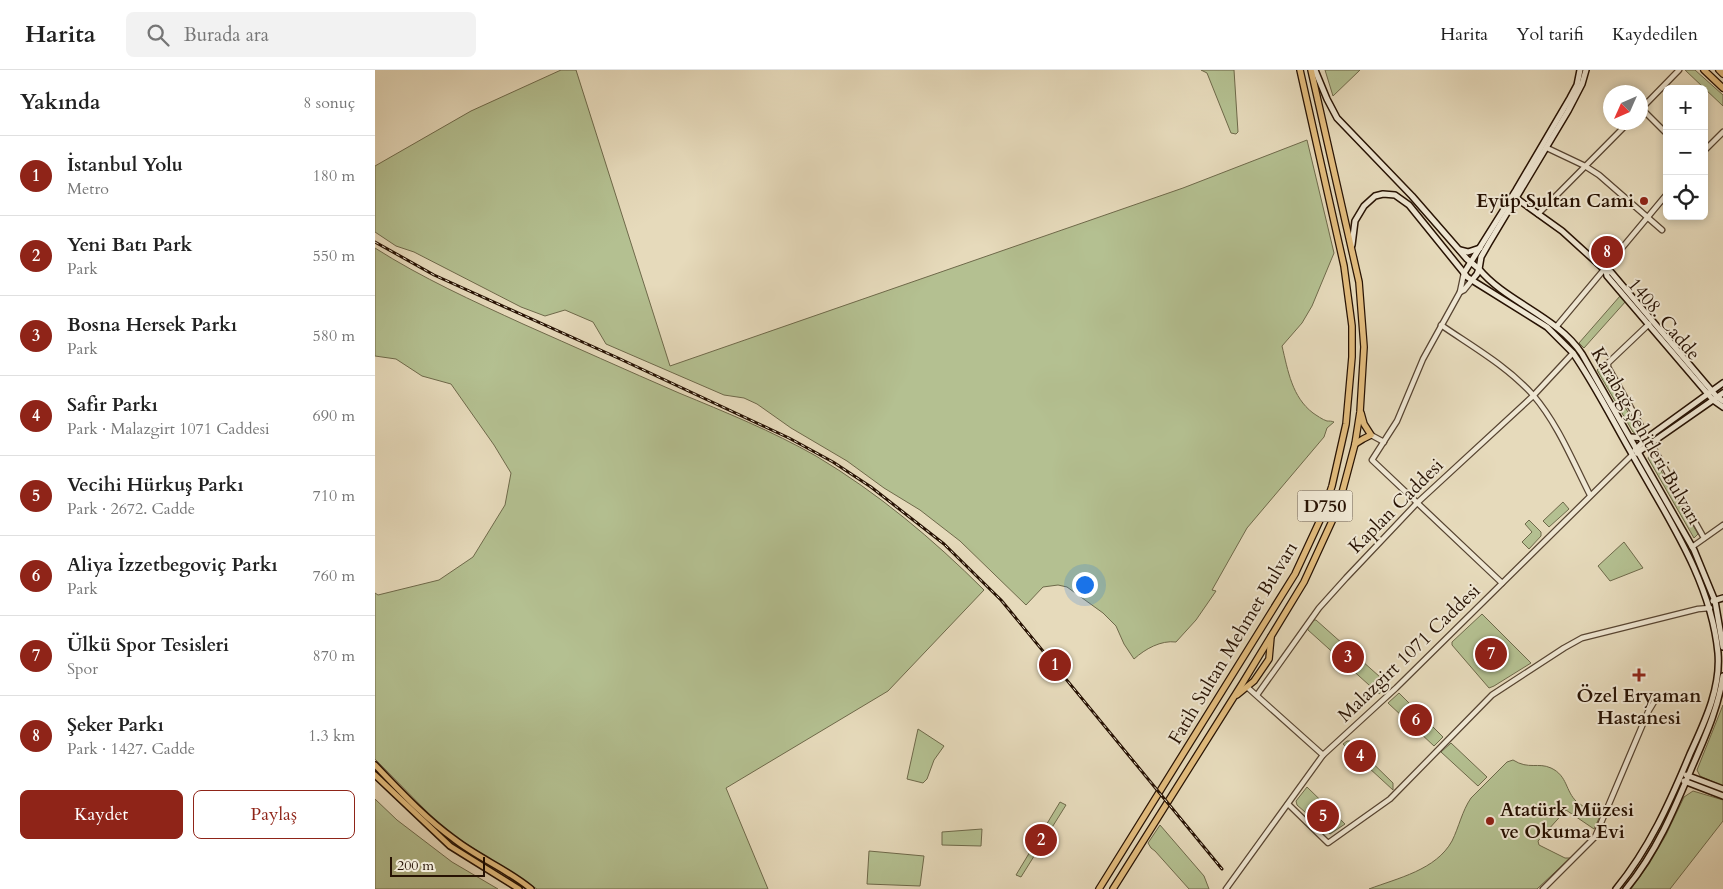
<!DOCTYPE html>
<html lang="tr">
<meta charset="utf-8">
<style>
:root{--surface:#fff;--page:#f2f2f2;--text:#222;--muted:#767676;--line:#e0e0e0;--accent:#8f2418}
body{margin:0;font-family:Cardo,serif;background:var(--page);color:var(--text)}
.controls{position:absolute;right:15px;top:15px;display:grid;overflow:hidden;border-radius:8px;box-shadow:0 2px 8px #0003}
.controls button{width:45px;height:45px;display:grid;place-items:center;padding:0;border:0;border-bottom:1px solid var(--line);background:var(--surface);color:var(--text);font:25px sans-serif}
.compass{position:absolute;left:1228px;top:15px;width:45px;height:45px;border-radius:50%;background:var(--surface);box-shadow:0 2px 8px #0003;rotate:225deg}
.scale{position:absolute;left:15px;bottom:12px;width:95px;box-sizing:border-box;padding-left:5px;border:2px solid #271203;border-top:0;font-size:14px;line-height:18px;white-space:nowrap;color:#271203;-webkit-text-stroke:4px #efe7d3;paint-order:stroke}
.you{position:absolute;left:709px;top:514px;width:18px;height:18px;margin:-12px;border:4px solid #fff;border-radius:50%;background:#1a73e8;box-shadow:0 0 0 8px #1a73e833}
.badge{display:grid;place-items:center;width:32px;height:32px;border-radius:50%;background:var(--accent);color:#fff;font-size:16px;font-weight:700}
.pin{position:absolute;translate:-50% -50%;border:2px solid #fff;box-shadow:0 1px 5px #0006}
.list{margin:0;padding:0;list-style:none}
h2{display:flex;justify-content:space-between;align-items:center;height:65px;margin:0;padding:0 20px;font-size:21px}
h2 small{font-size:16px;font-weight:400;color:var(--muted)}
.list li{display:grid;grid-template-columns:32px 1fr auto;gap:15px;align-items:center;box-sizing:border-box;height:80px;padding:0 20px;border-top:1px solid var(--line)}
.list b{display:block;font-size:19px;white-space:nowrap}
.list p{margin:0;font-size:16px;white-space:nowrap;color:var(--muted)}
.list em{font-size:16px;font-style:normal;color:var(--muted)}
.actions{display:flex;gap:10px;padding:15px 20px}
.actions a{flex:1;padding:11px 0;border:1px solid var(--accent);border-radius:8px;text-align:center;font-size:18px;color:var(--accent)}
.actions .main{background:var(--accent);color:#fff}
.icon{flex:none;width:28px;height:28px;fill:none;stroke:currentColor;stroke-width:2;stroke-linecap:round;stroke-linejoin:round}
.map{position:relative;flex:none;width:1348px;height:819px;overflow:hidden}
header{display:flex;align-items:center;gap:30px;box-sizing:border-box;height:70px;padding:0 25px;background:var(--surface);border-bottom:1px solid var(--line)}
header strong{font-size:24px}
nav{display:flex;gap:28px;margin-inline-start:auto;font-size:18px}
.search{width:350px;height:45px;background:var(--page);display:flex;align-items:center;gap:12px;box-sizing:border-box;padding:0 18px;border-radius:8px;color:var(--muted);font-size:19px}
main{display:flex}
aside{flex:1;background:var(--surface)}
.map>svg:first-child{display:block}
.green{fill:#b4c091;stroke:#6e694a}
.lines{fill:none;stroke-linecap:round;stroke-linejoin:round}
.tertiary-casing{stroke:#574431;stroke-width:7}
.secondary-casing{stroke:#271203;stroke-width:8}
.primary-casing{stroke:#271203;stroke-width:8}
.trunk-casing{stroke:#271203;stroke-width:8}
.tertiary{stroke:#efe7d3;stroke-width:4.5}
.secondary{stroke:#efe7d3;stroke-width:5}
.primary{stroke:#e3bd7e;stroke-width:5}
.trunk{stroke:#e3bd7e;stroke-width:5.5}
.rail-casing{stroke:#271203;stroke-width:3}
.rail{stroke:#efe7d3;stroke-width:1;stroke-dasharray:4;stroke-linecap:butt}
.poi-dot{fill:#8f2418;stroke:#efe7d3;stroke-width:2}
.labels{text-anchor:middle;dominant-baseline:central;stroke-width:4;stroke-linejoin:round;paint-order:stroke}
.shield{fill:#efe7d3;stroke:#635241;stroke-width:1}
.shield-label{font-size:18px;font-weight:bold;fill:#271203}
.poi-label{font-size:19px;font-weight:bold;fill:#271203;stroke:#efe7d3;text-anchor:end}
.street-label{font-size:19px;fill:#271203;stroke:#efe7d3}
</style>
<header>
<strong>Harita</strong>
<div class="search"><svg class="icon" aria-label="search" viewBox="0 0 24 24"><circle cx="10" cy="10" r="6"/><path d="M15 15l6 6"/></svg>Burada ara</div>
<nav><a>Harita</a><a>Yol tarifi</a><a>Kaydedilen</a></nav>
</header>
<main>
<aside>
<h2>Yakında<small>8 sonuç</small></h2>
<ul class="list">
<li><span class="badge">1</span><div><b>İstanbul Yolu</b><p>Metro</p></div><em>180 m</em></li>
<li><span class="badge">2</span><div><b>Yeni Batı Park</b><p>Park</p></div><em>550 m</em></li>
<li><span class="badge">3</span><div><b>Bosna Hersek Parkı</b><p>Park</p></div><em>580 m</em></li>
<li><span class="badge">4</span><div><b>Safir Parkı</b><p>Park · Malazgirt 1071 Caddesi</p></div><em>690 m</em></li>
<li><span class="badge">5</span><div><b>Vecihi Hürkuş Parkı</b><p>Park · 2672. Cadde</p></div><em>710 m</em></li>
<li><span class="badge">6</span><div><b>Aliya İzzetbegoviç Parkı</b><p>Park</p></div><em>760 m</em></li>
<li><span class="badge">7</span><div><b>Ülkü Spor Tesisleri</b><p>Spor</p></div><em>870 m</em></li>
<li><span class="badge">8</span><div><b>Şeker Parkı</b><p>Park · 1427. Cadde</p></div><em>1.3 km</em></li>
</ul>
<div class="actions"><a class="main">Kaydet</a><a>Paylaş</a></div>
</aside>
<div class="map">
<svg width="1348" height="819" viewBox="0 0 1348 819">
<rect width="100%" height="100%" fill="#e6dabb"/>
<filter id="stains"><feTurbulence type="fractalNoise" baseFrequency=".004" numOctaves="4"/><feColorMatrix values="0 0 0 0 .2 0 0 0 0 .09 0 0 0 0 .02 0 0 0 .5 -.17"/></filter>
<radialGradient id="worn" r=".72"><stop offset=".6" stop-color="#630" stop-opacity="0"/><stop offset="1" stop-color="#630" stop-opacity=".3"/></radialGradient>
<g class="green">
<path d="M186,0H201L295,296L808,118L932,70L959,183L937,236L927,253L907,276C913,301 917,327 938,343C941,345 948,350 952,351C954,351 957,351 959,352L952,358L949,367L872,458L837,520L841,521L821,550L801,572C786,570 770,579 759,589L749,574L741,556L728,543L692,517L683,515L668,517L651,535L585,471L545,440L509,418L472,391L416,358L382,334L369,328L349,325L231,274L218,252L190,240L170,246L146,237L39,182L21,176L0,162V96L96,41Z"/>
<polygon points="826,0 859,0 863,62 861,64 856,63 832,3"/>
<polygon points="950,0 985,0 958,26"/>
<polygon points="1310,0 1320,0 1348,25 1348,36"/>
<path d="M0,178C47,208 98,231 148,254C200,277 251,300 304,323C350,342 397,361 441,386C503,423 558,469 609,520L513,621L351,718L393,819H162L84,769L61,751L0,689V523L3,525L64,510L98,487L130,435L136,403L119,375L76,314L47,306L21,289L0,286Z"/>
<polygon points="1245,226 1251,231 1209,278 1204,273"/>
<polygon points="1227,296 1263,360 1264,363 1262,364 1258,362 1222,300"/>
<polygon points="1275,385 1278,387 1323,464 1319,468 1273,388"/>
<polygon points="1188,432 1194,439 1174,457 1168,451"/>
<polygon points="1154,450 1166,462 1166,466 1154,479 1147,472 1157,462 1150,454"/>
<polygon points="1249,472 1268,498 1235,511 1223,496"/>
<polygon points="1107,544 1156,593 1119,616 1114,618 1077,575 1077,572"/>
<polygon points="938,550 941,550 1014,615 1004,624 933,560 932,557"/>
<polygon points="1024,623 1068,667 1059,676 1013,633"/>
<polygon points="1348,635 1348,716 1325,706 1322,700"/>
<polygon points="543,659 569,676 559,690 552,709 548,713 532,709"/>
<polygon points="972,671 975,671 1018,713 1018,720 968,674"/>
<polygon points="1076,673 1112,707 1103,716 1066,682"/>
<path d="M1138,690C1154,700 1163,692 1176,698C1193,706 1190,721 1202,732C1209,738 1219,740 1225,746L1219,759L1191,740L1163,771L1164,775L1190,788H1195L1162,819H994C1023,808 1061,800 1077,771C1084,757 1087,741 1096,728L1132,692Z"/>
<polygon points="932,717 970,754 955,764 922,735 921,731"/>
<polygon points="1318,721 1348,730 1348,751 1295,819 1256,819 1274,794 1291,765 1309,727"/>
<polygon points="0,729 22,750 77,792 123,819 0,819"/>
<polygon points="685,732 691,735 646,807 641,805"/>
<polygon points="785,755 829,806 834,819 814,819 780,781 776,778 773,773"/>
<polygon points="607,759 606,776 567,775 567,762"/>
<polygon points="494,781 549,786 545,816 492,814"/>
</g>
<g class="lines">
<defs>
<g id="tertiary">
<polyline points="1266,38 1292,64"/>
<polyline points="1266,39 1304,0"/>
<polyline points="1172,78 1210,96 1224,105 1287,160"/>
<polyline points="1329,81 1348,62"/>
<polyline points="1163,144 1254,52"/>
<polyline points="1089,203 1085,222 1089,220 1097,210"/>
<polyline points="1085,222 1048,289 1022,351 997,390 1127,513"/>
<polyline points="1274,254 1233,293 1233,297 1329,468"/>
<path d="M1066,255C1098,277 1132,296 1158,325C1183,354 1198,392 1215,425"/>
<polyline points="1181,257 1292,124"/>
<polyline points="996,365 1009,372"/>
<polyline points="1317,477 1348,455"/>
<polyline points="872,617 948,685"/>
<polyline points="882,625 944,538 971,508 1042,433 1158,326 1198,283"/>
<polyline points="913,734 953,773 1015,729 1117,625 1189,578 1207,568 1323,539 1335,538"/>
<polyline points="851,819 948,685 1021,618 1257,385"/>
<polyline points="1168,819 1220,767 1273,642 1279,632"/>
</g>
<g id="secondary">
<polyline points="940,0 952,29 962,48 1037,126 1092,189 1104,199 1102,204 1097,210"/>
<path d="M1205,0L1202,15L1195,28L1141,120L1089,203L1092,207L1172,257L1198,283C1220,315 1238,351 1257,384C1292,447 1336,510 1343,583C1346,619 1329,653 1315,684C1295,732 1274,779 1241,819"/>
<path d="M1211,0L1207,14L1193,41L1114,173L1106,187L1104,199C1131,232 1182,246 1207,284L1319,480L1340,531L1348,577"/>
<polyline points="1141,128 1187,161 1231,201 1236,202 1342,327 1348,331"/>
<polyline points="977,175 980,151 989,136 1000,126 1008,124 1020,125 1034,135 1089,203"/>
<polyline points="1085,180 1093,182 1105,178"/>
<polyline points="1231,201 1232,206 1338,330 1348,337"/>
<polyline points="1255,367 1272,368"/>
<polyline points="1260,380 1272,368 1348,313"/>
<polyline points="1262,383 1348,323"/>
<polyline points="1338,531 1348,528"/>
<polyline points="1311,705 1348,719"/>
<polyline points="1309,711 1348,726"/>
<path d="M1251,819C1281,783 1299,740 1317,697C1330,667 1343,639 1348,606"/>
</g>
<g id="primary">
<path d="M0,695C25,721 50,748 79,769C103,788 132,799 156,819"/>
<polyline points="0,705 75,776 144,819"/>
</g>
<g id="trunk">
<polyline points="1329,0 1348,18"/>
<polyline points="1344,0 1348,4"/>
<polyline points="980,374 988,369 996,365 989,354 986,343"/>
<polyline points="862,625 879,611 894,589 896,567"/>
<polyline points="724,819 920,504 946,448 957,416 971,354 977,287 977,256 969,196 925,0"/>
<polyline points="738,819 867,614 929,512 963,438 980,374 985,342 989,277 984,212 936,0"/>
</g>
</defs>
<use href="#tertiary" class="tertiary-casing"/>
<use href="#secondary" class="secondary-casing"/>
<use href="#primary" class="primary-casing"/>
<use href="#trunk" class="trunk-casing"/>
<use href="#tertiary" class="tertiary"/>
<use href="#secondary" class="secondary"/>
<use href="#primary" class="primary"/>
<use href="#trunk" class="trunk"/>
<defs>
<polyline id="rail" points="0,172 59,205 243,288 414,368 458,392 496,417 569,474 626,530 847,799"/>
</defs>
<use href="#rail" class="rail-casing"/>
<use href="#rail" class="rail"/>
</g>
<g class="poi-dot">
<circle cx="1269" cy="131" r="5"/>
<path d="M1261.5 597.5h5v5h5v5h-5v5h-5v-5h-5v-5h5z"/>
<circle cx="1115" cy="751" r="5"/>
</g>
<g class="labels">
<rect class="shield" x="922.5" y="420.5" width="55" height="31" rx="4"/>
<g class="shield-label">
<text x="950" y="436">D750</text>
</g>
<g class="poi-label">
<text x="1259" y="131">Eyüp Sultan Cami</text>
<text x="1264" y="626" text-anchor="middle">Özel Eryaman<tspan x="1264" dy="22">Hastanesi</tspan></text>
<text x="1125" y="740" text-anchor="start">Atatürk Müzesi<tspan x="1125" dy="22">ve Okuma Evi</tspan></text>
</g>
<g class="street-label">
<text transform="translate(1289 249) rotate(50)">1408. Cadde</text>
<text transform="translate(1271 366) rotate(60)">Karabağ Şehitleri Bulvarı</text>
<text transform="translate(1021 436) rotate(-45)">Kaplan Caddesi</text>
<text transform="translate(858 573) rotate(-59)">Fatih Sultan Mehmet Bulvarı</text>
<text transform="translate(1034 583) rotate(-44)">Malazgirt 1071 Caddesi</text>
</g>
</g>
<rect width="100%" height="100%" filter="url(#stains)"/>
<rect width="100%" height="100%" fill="url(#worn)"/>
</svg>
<div class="controls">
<button>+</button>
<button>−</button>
<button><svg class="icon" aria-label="locate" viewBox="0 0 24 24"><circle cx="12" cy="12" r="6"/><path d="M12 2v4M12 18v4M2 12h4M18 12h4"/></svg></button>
</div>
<svg class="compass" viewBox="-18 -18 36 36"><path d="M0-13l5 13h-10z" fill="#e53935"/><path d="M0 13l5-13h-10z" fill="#767676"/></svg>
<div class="scale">200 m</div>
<div class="you"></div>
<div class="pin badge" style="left:680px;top:595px">1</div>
<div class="pin badge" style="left:666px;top:770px">2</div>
<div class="pin badge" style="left:973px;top:587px">3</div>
<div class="pin badge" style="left:985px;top:686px">4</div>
<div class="pin badge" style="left:948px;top:746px">5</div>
<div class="pin badge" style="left:1041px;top:650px">6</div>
<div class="pin badge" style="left:1116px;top:584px">7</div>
<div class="pin badge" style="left:1232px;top:182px">8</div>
</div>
</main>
